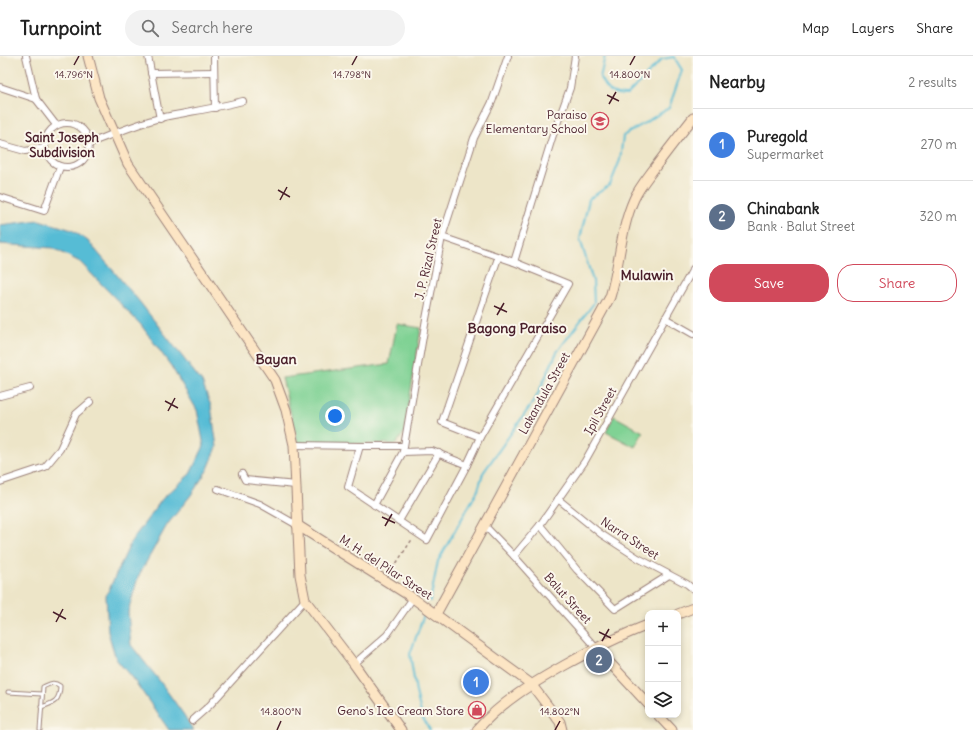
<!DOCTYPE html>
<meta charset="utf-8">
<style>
:root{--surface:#fff;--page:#f2f2f2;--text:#222;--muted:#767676;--line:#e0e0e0;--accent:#d1495b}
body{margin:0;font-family:Delius,sans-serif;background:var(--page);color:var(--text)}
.controls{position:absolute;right:12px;bottom:12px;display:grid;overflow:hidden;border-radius:8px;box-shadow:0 2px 6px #0003}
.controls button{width:36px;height:36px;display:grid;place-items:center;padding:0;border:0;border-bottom:1px solid var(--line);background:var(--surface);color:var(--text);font:20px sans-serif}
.you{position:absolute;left:335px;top:360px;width:14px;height:14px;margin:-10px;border:3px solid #fff;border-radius:50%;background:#1a73e8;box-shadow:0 0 0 6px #1a73e833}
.badge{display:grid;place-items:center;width:26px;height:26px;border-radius:50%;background:var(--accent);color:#fff;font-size:13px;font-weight:700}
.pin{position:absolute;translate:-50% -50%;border:2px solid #fff;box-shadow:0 1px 4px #0006}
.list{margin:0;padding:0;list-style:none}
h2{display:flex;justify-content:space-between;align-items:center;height:52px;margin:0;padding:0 16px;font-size:17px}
h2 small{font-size:13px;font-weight:400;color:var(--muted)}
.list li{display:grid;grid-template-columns:26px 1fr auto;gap:12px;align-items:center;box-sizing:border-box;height:72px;padding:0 16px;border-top:1px solid var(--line)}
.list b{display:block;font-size:15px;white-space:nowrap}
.list p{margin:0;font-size:13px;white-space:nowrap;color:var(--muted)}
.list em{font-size:13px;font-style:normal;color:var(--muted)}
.actions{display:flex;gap:8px;padding:12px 16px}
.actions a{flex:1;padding:9px 0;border:1px solid var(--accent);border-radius:16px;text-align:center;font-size:14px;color:var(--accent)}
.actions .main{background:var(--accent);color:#fff}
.icon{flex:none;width:22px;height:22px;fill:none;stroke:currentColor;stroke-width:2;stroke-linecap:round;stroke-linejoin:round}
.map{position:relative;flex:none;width:693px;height:674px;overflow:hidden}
header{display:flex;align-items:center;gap:24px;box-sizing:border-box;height:56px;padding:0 20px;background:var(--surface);border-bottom:1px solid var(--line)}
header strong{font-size:19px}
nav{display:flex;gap:22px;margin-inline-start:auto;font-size:14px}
.search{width:280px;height:36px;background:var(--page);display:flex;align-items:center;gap:10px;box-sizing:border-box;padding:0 14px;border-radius:22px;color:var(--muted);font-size:15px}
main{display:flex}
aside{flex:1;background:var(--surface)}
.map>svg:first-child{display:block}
.green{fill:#80d294;stroke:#657860}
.water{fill:#57bcd5;stroke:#506e80}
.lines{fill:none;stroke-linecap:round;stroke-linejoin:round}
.stream{stroke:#57bcd5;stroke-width:2}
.lane-casing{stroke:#9c827a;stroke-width:5}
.street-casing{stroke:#9c827a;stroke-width:8}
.secondary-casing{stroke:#9c827a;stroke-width:11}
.path{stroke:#9c827a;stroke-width:1.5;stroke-dasharray:3 3;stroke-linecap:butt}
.lane{stroke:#fff;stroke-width:3}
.street{stroke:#fff;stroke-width:6}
.secondary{stroke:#fce5c4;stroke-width:9}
.ticks{fill:none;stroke:#4a1f2b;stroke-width:1.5}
.labels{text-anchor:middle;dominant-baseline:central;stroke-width:4;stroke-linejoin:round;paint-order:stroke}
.poi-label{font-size:12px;fill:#4a1f2b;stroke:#fbf7ec;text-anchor:end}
.street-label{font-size:12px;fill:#4a1f2b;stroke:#fbf7ec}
.neighbourhood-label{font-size:13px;font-weight:bold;fill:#4a1f2b;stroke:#fbf7ec}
.quarter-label{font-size:14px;font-weight:bold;fill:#4a1f2b;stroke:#fbf7ec}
.ticks-label{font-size:10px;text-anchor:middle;fill:#4a1f2b;stroke:#fbf7ec;stroke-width:4;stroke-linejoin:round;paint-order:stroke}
</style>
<header>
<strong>Turnpoint</strong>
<div class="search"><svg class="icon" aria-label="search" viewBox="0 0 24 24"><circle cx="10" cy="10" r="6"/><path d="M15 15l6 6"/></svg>Search here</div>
<nav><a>Map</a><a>Layers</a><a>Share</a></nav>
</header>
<main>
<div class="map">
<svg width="693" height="674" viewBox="0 0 693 674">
<rect width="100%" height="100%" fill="#fbf7ec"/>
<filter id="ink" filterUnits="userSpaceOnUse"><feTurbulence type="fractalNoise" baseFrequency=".025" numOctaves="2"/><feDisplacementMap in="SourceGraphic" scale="8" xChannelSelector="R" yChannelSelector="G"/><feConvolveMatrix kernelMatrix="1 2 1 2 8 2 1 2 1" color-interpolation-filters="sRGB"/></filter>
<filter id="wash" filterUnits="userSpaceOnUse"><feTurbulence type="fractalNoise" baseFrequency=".012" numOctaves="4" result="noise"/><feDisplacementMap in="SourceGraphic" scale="16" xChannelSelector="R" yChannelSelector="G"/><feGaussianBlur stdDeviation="0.9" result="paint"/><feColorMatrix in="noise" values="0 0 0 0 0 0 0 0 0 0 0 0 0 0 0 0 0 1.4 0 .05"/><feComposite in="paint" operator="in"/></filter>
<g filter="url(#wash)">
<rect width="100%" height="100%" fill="#ede5c8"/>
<g class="green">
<polygon points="397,268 421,272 404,377 396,388 298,387 282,322 389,308"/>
<polygon points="614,360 643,376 635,391 606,376"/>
</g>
<polygon class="water" points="39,164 72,174 88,185 139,245 202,326 211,350 217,391 208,413 191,439 167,469 138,521 128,556 131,589 159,624 184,659 193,674 169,674 136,627 116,603 108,576 106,540 132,484 163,442 190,418 204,390 197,354 171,310 141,269 80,206 53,192 0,188 0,169"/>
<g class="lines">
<g class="stream">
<path d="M430,545L438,505L478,434L483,417L536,342L557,296L594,247L593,225L580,183L589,143L610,129L620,104L623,80L669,52L682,14L674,1L662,3L627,39C612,39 608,35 600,22L605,0"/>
<polyline points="425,556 410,598 416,636 422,661 430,674"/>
</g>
</g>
</g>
<g filter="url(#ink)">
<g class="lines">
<defs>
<g id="lane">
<polyline points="8,636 42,638"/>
<path d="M40,674L43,631C50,628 53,625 60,630C60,645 54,647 41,651"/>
</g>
<g id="street">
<polyline points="26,0 36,43 56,69"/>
<polyline points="148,0 160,63"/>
<polyline points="214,0 215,52"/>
<polyline points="151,17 214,16"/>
<polyline points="0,31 36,43"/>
<circle cx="67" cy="89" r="22"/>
<path d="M90,87C113,78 136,68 160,62C188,56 216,52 243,45"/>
<polyline points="0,88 25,95 45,92"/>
<polyline points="0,141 44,155 60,111"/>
<polyline points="514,206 552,82 570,32 575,0"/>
<polyline points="665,262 693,278"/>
<polyline points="0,340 30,332"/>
<polyline points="480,381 442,366 498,202"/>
<polyline points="294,389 360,390 404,390"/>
<polyline points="360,390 348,431 427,484 467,409 480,381 568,228 514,206 442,181"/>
<polyline points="403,396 432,395 467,409"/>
<polyline points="242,418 245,424 296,429"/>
<polyline points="0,426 45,411 60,393 76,358 90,346"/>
<polyline points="218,433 260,448 297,469"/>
<polyline points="558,443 601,478 638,502 687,528 693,533"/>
<polyline points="374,449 403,396 426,263 442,181 474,82 492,46 508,0"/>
<polyline points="399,465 439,397"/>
<polyline points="540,469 577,514 615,553 669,519"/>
<polyline points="485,470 514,500 596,592"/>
<polyline points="514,500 540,469 585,405 693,213"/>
<polyline points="354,608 387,579 413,542"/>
<polyline points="192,665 210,649 305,544"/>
</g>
<g id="secondary">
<polyline points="88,0 99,42 128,108 275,324 286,354 294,389 300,519 305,544 354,608 401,674"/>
<polyline points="297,469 413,542 531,628 560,666 562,674"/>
<path d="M436,558L610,241C620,209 620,174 634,143C638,134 644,126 650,118C664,99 678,81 693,62"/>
<polyline points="678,558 693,552"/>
<polyline points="596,592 648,648"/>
<polyline points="658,659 672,674"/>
<path d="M477,674C501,646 533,627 565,609C592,594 619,580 648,569"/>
</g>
</defs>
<use href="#lane" class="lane-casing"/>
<use href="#street" class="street-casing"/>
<use href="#secondary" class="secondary-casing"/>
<polyline class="path" points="390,517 413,482"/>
<use href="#lane" class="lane"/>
<use href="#street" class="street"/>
<use href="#secondary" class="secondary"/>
</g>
</g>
<path class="ticks" d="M74,9L79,0M352,9L357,0M630,9L635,0M607,39L619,45M609,48L616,36M278,134L290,141M280,144L287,131M494,250L507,256M497,259L504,247M165,345L178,352M168,355L175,342M382,461L395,467M385,470L392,458M53,556L66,563M56,566L63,553M599,576L611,582M602,585L609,573M277,674L281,665M555,674L560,665"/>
<defs>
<symbol id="school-ring" viewBox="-11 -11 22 22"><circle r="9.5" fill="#fbf7ec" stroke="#d1495b" stroke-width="1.5"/><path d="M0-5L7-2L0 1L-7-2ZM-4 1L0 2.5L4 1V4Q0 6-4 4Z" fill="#d1495b"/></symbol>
<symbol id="shop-ring" viewBox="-11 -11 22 22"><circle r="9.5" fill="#fbf7ec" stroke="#d1495b" stroke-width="1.5"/><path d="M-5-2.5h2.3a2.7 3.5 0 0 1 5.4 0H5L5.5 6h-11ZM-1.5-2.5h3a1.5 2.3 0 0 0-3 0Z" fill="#d1495b"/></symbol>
</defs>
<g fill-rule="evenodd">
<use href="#school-ring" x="590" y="55" width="20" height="20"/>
<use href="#shop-ring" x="467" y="644" width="20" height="20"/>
</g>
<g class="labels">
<g class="poi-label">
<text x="587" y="58">Paraiso<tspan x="587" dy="14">Elementary School</tspan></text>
<text x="464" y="654">Geno's Ice Cream Store</text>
</g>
<g class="street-label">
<text transform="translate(428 203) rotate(-77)">J. P. Rizal Street</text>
<text transform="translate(544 337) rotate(-61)">Lakandula Street</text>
<text transform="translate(600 355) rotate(-61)">Ipil Street</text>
<text transform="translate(630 482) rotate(33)">Narra Street</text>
<text transform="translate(386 511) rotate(33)">M. H. del Pilar Street</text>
<text transform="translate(568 542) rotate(48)">Balut Street</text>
</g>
<g class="neighbourhood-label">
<text x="62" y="81">Saint Joseph<tspan x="62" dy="15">Subdivision</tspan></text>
</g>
<g class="quarter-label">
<text x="647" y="219">Mulawin</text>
<text x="517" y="272">Bagong Paraiso</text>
<text x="276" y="303">Bayan</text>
</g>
</g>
<g class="ticks-label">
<text x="74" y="22">14.796°N</text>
<text x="352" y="22">14.798°N</text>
<text x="630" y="22">14.800°N</text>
<text x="281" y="659">14.800°N</text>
<text x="560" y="659">14.802°N</text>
</g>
</svg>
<div class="controls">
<button>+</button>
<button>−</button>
<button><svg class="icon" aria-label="layers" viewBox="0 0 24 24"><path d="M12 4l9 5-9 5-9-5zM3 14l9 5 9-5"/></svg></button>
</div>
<div class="you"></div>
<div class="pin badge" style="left:476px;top:626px;background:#3f7fe0">1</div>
<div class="pin badge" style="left:599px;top:604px;background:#5c6f8a">2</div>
</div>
<aside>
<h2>Nearby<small>2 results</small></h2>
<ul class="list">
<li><span class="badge" style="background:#3f7fe0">1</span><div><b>Puregold</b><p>Supermarket</p></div><em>270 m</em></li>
<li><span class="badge" style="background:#5c6f8a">2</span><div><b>Chinabank</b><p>Bank · Balut Street</p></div><em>320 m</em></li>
</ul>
<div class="actions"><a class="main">Save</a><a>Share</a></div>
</aside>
</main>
